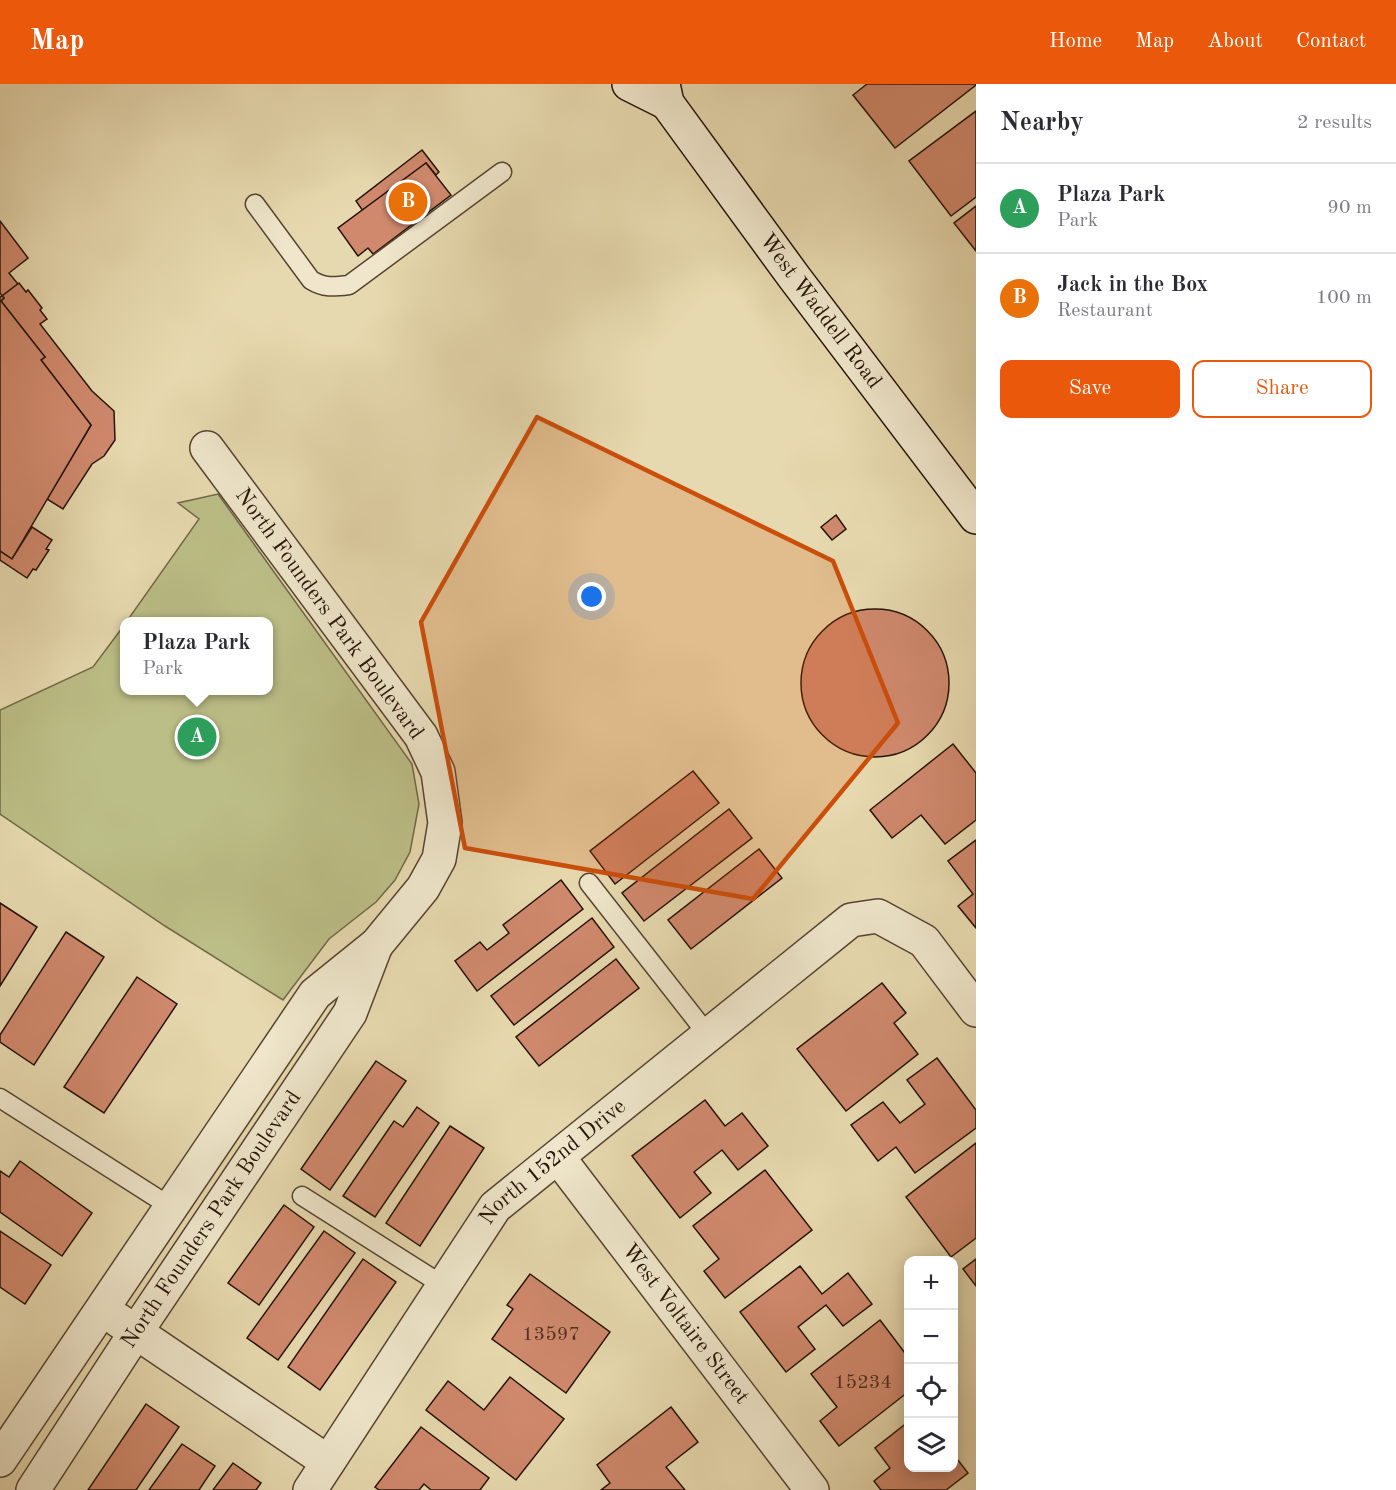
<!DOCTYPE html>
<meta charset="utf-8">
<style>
:root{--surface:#fff;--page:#f7f7f7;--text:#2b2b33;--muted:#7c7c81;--line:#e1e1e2;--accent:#ea580c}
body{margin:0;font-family:"Old Standard TT",serif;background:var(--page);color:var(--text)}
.controls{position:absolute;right:18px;bottom:18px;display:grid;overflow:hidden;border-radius:12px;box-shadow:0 3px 15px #0003}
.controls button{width:54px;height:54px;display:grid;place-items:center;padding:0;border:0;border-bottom:2px solid var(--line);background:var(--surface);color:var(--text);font:30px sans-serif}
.you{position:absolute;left:592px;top:513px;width:21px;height:21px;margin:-15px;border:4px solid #fff;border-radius:50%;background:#1a73e8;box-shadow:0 0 0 9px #1a73e833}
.badge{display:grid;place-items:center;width:39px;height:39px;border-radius:50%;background:var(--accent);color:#fff;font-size:20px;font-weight:700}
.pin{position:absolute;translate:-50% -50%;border:3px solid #fff;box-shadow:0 2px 6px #0006}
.popup{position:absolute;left:120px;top:533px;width:153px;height:78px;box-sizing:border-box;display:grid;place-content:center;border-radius:12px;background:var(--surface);filter:drop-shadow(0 2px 4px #0005);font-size:20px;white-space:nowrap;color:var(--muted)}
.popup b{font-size:22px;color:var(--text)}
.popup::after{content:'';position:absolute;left:50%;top:100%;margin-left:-12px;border:12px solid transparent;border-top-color:var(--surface)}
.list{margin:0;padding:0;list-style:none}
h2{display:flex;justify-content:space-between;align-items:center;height:78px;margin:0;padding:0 24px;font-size:26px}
h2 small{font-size:20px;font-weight:400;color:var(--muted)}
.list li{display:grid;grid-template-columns:39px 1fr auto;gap:18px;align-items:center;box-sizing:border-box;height:90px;padding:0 24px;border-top:2px solid var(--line)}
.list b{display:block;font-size:22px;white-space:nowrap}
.list p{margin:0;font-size:20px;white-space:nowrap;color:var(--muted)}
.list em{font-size:20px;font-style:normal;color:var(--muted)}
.actions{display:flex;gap:12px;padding:18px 24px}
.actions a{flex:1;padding:14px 0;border:2px solid var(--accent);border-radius:12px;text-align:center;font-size:21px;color:var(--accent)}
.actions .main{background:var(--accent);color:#fff}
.icon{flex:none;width:33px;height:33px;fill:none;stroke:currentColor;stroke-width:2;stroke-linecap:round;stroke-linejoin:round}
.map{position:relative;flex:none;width:976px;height:1406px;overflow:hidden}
header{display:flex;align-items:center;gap:36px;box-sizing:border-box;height:84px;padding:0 30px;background:var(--accent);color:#fff}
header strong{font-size:28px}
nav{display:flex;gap:33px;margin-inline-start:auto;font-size:21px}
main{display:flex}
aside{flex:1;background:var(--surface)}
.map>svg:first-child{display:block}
.green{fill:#bcbe87;stroke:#716848;stroke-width:1.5}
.building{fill:#d0896d;stroke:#261308;stroke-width:1.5}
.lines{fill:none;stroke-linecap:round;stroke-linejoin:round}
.service-casing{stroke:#564432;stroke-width:21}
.minor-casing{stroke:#564432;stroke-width:36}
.secondary-casing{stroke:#261308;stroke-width:36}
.service{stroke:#efe6cb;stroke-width:18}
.minor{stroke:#efe6cb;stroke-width:33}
.secondary{stroke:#efe6cb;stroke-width:33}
.marked{fill:#cb4e0b;fill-opacity:0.2;stroke:#cb4e0b;stroke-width:4.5;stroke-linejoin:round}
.labels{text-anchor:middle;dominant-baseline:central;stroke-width:5;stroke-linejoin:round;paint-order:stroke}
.number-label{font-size:20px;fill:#503021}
.street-label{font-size:22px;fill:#261308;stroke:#efe6cb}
</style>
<header>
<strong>Map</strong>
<nav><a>Home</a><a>Map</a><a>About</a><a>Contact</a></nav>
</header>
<main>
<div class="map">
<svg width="976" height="1406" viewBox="0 0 976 1406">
<rect width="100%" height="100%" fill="#e7d9af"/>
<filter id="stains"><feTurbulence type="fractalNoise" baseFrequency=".00333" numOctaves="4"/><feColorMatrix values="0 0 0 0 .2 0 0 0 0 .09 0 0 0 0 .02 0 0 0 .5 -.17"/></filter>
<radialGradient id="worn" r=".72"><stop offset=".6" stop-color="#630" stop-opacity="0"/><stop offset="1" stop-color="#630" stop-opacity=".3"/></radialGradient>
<polygon class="green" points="218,410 412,680 419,720 410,768 395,796 376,818 329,855 283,916 165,842 0,730 0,626 93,583 125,540 125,606 269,606 269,538 127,537 199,435 178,419"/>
<g class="building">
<polygon points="867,0 976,0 976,1 895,64 853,11"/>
<polygon points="976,27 976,113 951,132 909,77"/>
<polygon points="422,66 439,88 436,91 426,79 363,127 356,117"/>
<polygon points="426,79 451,111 373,170 368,164 358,172 338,144"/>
<polygon points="976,122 976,167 954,139"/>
<polygon points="0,137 28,174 9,189 18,200 2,212 0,209"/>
<polygon points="19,199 26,208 28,206 42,224 40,226 47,235 40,240 92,307 114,327 115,356 104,372 92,380 63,425 47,415 91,341 41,276 45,273 1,217 4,214 2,212"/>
<polygon points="2,212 4,214 1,217 45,273 41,276 91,341 12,475 0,467 0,213"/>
<polygon points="836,431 846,445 832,456 821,443"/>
<polygon points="32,443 52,456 46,465 49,466 36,486 33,485 27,494 0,476 0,467 12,475"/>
<circle cx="875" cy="599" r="74"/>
<polygon points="953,660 976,689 976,736 945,760 921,731 892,754 870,726"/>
<polygon points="693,687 719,719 615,800 590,767"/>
<polygon points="729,725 752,754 644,837 622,809"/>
<polygon points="976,756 976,844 958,822 973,810 948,777"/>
<polygon points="759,765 782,794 691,865 668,836"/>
<polygon points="561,796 583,825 477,907 455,877 480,858 487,866 509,849 503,841"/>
<polygon points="0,819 37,843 0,902"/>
<polygon points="592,834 614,863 514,941 491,912"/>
<polygon points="66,848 104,873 34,981 0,958 0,951"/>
<polygon points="616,875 639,904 539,982 516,953"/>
<polygon points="137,893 177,920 104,1029 64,1003"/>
<polygon points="882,899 906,929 894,939 918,970 846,1027 797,965"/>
<polygon points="937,974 976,1026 976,1044 915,1089 896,1063 878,1077 851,1041 883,1018 900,1039 925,1020 907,996"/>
<polygon points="376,977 406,997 330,1106 301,1085"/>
<polygon points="705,1016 725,1042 742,1029 768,1062 738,1086 722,1066 694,1088 711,1109 680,1134 632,1072"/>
<polygon points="417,1023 439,1039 375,1133 343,1112 394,1037 403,1043"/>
<polygon points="450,1042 484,1064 420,1162 386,1139"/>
<polygon points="976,1059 976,1154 951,1173 906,1113"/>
<polygon points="20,1077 92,1129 62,1172 0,1128 0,1087 9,1093"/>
<polygon points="765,1086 812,1146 725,1214 704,1187 719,1175 693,1142"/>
<polygon points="284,1121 314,1143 259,1221 228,1199"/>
<polygon points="0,1147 51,1181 25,1220 0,1203"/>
<polygon points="324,1147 355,1169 278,1276 247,1254"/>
<polygon points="363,1175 396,1198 320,1306 288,1283"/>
<polygon points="976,1175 976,1202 963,1185"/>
<polygon points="800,1182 822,1210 848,1189 872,1220 843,1242 826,1221 798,1243 815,1265 786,1288 740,1228"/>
<polygon points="530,1190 610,1248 566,1309 492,1255 513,1225 507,1221"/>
<polygon points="880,1236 908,1273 908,1308 839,1362 820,1337 837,1323 811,1290"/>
<polygon points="510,1293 564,1335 516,1396 426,1326 448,1297 484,1326"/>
<polygon points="146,1320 179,1343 136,1406 88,1406"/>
<polygon points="671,1323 698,1358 666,1383 685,1406 601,1406 610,1399 597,1381"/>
<polygon points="908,1338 908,1384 954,1384 954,1371 968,1389 946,1406 881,1406 874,1397 890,1384 875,1364"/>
<polygon points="421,1343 489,1394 480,1406 431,1406 424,1400 419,1406 379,1406 375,1403"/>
<polygon points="182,1360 215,1382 199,1406 149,1406"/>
<polygon points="233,1379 261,1399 256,1406 213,1406"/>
</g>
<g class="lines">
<defs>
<g id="service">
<path d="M255,120L311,196C324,204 333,203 349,201L502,88"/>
<polyline points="589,799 708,951"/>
<polyline points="0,1014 171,1123"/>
<polyline points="302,1112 444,1202"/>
</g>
<g id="minor">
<path id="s1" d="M558,1073L812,1406"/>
<polyline points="118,1236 328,1378"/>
<polyline points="0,1376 315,910 377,860 423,804 439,775 445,739 438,688 421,652 207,364"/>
<path id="s2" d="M33,1406L136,1248L350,929L376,861"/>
<path id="s3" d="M310,1406L495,1123L851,836L878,832L924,857L976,926"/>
</g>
<g id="secondary">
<polyline points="629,0 667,19"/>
<path id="s4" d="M663,0L667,19L794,193L976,433"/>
</g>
</defs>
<use href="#service" class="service-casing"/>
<use href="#minor" class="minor-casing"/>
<use href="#secondary" class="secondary-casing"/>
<use href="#service" class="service"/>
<use href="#minor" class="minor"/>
<use href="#secondary" class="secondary"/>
</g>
<path class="marked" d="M537,333L833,477L898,639L753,815L465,764L421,538Z"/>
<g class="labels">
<g class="number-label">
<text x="551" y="1251">13597</text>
<text x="863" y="1299">15234</text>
</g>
<g class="street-label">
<text stroke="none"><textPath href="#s4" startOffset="278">West Waddell Road</textPath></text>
<text transform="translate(329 530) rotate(54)">North Founders Park Boulevard</text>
<text stroke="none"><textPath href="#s3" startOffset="411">North 152nd Drive</textPath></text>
<text stroke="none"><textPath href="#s2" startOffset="324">North Founders Park Boulevard</textPath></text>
<text stroke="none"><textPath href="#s1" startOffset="210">West Voltaire Street</textPath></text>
</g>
</g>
<rect width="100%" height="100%" filter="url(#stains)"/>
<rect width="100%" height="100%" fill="url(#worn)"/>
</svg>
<div class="controls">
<button>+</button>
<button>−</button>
<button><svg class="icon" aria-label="locate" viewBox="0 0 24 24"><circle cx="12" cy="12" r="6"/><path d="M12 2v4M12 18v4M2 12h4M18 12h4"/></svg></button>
<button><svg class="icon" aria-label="layers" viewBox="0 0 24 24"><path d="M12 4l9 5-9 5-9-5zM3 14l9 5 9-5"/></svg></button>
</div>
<div class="you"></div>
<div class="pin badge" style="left:197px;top:653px;background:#2e9e5b">A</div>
<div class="popup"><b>Plaza Park</b>Park</div>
<div class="pin badge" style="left:408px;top:118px;background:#e8710a">B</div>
</div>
<aside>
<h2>Nearby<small>2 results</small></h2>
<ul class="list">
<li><span class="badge" style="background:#2e9e5b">A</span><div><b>Plaza Park</b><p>Park</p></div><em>90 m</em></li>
<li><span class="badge" style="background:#e8710a">B</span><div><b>Jack in the Box</b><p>Restaurant</p></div><em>100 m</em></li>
</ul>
<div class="actions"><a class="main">Save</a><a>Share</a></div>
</aside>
</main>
